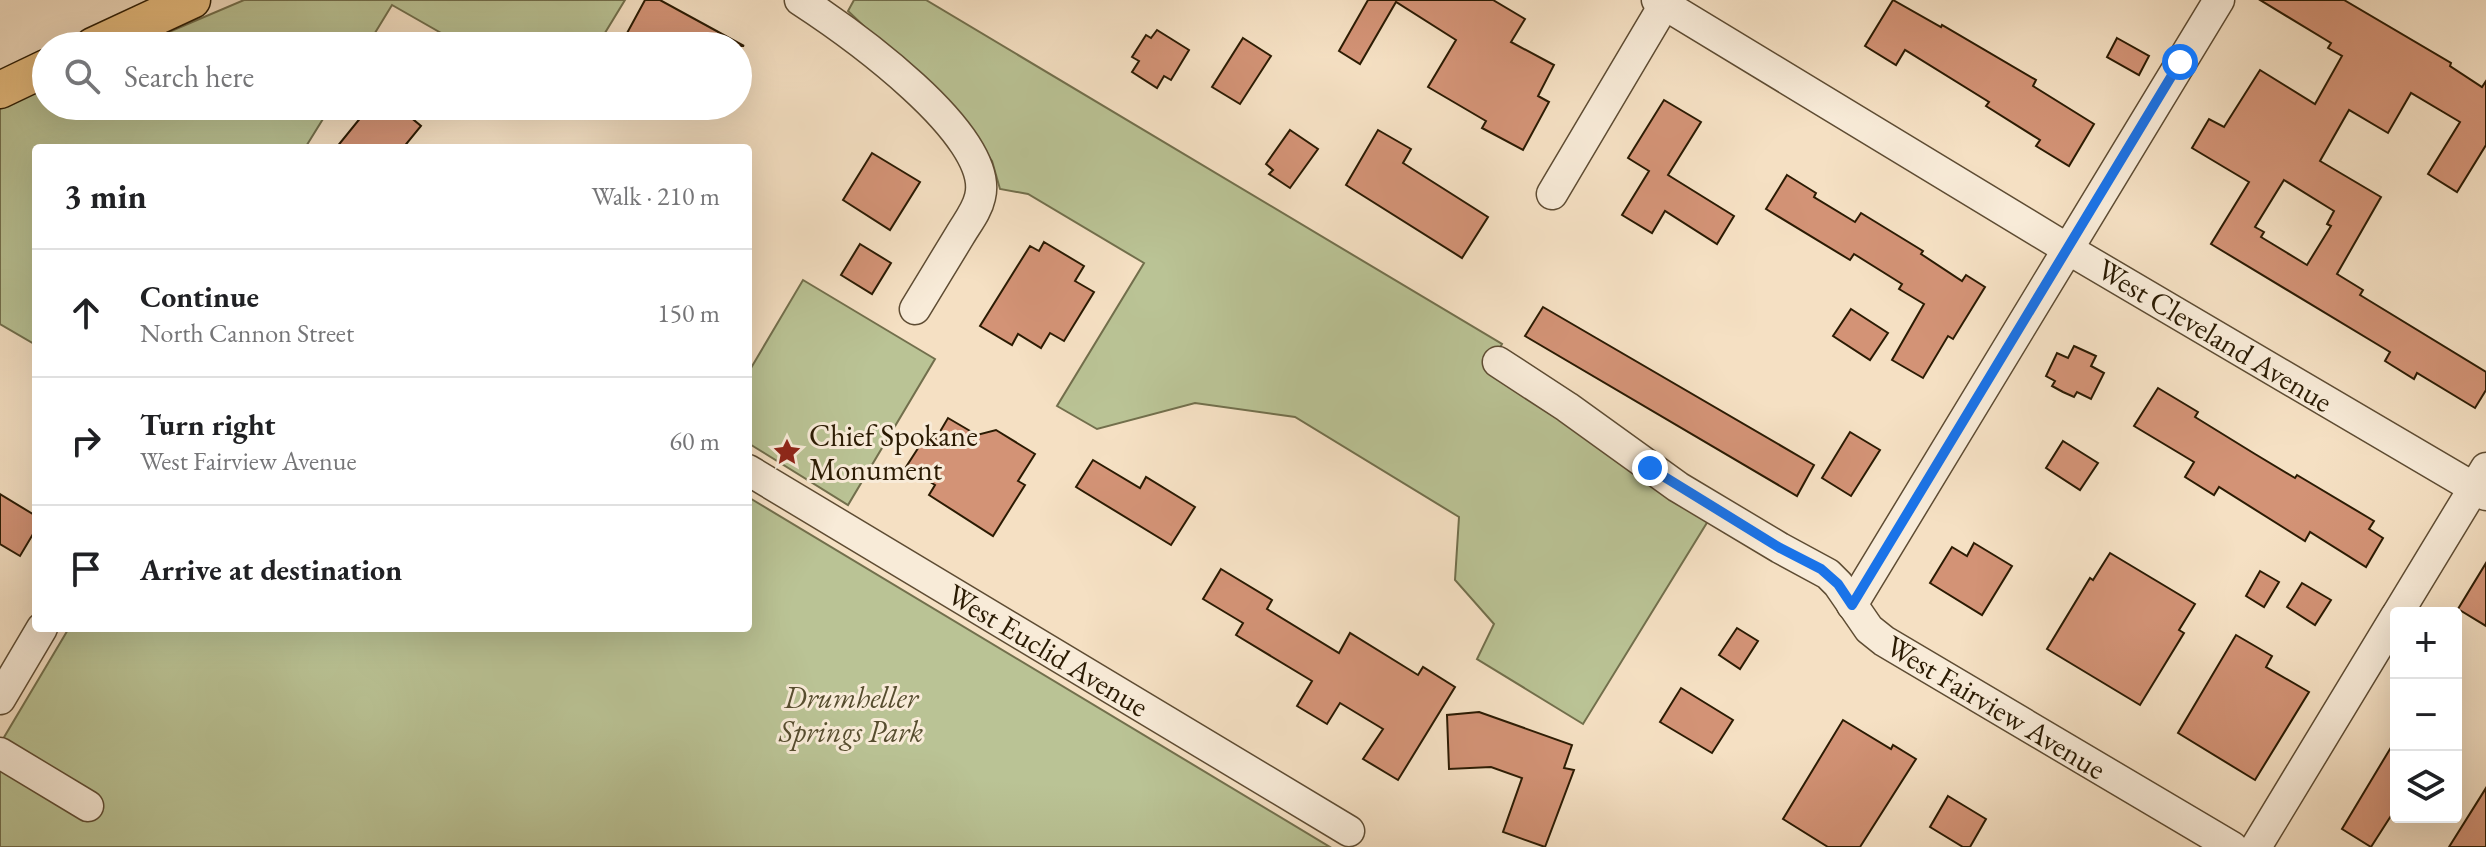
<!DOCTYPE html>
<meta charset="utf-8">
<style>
:root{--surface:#fff;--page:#f6f6f6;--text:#202124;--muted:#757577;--line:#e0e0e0}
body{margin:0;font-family:"EB Garamond",serif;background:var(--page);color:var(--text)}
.controls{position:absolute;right:24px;bottom:24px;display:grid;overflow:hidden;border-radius:8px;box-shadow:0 8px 32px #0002}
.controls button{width:72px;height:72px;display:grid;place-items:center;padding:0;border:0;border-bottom:2px solid var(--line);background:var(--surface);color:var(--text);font:40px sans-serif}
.stop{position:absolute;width:24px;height:24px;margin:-18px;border:6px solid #1a73e8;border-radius:50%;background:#fff}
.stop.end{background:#1a73e8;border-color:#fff;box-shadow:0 2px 8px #0008}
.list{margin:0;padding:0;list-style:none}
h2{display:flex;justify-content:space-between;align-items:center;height:104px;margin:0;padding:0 32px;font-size:34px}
h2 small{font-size:26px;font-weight:400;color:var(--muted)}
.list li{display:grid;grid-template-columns:52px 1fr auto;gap:24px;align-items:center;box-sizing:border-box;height:128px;padding:0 32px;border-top:2px solid var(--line)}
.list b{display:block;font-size:30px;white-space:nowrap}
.list p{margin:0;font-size:26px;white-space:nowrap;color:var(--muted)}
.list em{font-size:26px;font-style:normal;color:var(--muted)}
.icon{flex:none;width:44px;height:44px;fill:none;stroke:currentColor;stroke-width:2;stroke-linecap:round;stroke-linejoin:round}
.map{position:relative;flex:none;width:2486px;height:847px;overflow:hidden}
.search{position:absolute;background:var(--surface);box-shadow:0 8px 32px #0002;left:32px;top:32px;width:720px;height:88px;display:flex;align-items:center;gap:20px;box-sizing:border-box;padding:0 28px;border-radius:44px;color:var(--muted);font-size:30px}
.panel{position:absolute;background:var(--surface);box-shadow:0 8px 32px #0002;left:32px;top:144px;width:720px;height:488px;border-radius:8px}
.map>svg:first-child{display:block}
.green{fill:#bac395;stroke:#726f4c;stroke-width:2}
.building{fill:#d39376;stroke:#2b1b03;stroke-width:2;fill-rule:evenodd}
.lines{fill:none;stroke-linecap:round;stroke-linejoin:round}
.minor-casing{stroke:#5e4c33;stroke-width:33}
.major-casing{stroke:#2b1b03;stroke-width:39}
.minor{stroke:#f8ebd8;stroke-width:30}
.major{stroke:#eac082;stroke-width:36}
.route{stroke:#1a73e8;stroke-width:10}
.labels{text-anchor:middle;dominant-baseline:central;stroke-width:6;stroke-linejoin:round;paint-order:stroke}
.street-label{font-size:30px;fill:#2b1b03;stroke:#f8ebd8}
.poi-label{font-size:30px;fill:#2b1b03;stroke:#f8ebd8;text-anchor:start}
.park-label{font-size:30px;font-style:italic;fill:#564d2f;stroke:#f8ebd8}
</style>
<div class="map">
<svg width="2486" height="847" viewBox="0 0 2486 847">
<rect width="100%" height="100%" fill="#f5e0c3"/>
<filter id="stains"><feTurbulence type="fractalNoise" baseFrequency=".0025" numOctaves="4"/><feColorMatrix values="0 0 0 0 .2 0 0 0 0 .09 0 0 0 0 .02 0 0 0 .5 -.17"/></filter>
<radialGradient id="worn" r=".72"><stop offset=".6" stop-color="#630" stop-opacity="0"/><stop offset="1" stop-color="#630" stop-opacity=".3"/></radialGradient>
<g class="green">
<polygon points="244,0 625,0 597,46 464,46 392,5 367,46 136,46"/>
<polygon points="854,0 926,0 1502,344 1489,371 1708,521 1583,724 1477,659 1494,624 1455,580 1459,517 1295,417 1195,403 1097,429 1057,406 1144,263 1028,194 1000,189 992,161 950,108 848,11"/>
<polygon points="46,85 46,106 331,106 305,148 36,148 36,345 0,324 0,107"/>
<polygon points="803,280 935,359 848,505 748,443 748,373"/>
<polygon points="748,497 1330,847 0,847 0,744 69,628 748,628"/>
</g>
<g class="building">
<polygon points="645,0 660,0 744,46 620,46"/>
<polygon points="1368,0 1493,0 1525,19 1511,42 1554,65 1538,96 1549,102 1523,150 1482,128 1486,121 1428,87 1456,40 1396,2 1360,64 1339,51"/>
<polygon points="1893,0 1941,27 1942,25 2036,80 2033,86 2094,124 2069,166 2036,146 2040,140 1986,106 1989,102 1905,50 1896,65 1865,46"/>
<path d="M2260,0H2344L2451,63L2450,66L2482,87L2486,81V145L2457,192L2428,174L2460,122L2411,93L2388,133L2349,110L2320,161L2381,197L2337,274L2363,290L2360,295L2486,372V390L2475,408L2417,373L2414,379L2385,361L2390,352L2211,244L2249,182L2192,148L2209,119L2224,127L2260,70L2315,104L2342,56L2328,48L2331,43ZM2284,180L2334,211L2327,224L2331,226L2307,265L2261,237L2264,232L2255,227Z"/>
<polygon points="1157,30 1189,50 1171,80 1164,76 1157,88 1132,72 1139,61 1132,57 1146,35 1151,38"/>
<polygon points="1243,38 1271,56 1240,104 1212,87"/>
<polygon points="2117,38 2149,56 2139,75 2107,57"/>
<polygon points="1664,100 1701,122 1668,175 1734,216 1717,244 1665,211 1652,233 1622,215 1649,171 1628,158"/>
<polygon points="370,106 397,106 421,126 403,148 336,148"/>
<polygon points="1290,130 1318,149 1290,188 1269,174 1273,170 1266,164"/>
<polygon points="1378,130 1411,149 1403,163 1488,217 1462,258 1346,185"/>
<polygon points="872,153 920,182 890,230 843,200"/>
<polygon points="1787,175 1816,193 1814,197 1855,222 1861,213 1923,251 1921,254 1962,281 1966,275 1985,287 1953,339 1948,336 1923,378 1892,360 1924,304 1899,289 1902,284 1854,254 1850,260 1766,209"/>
<polygon points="1044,242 1084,266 1075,281 1094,292 1064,341 1050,333 1041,348 1018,334 1012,345 980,326 1030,246 1039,251"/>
<polygon points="860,244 891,263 872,294 841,275"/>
<polygon points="1543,307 1814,465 1797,496 1525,336"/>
<polygon points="1851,309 1888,333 1870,360 1833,336"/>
<polygon points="2074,346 2096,356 2091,366 2104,373 2091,399 2077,392 2074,397 2063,392 2052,386 2055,381 2046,376 2057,353 2068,358"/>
<polygon points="2158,388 2198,412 2195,417 2255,454 2295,478 2297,475 2374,521 2369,529 2383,538 2366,567 2310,532 2305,541 2219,487 2214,495 2185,477 2194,462 2134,426"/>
<polygon points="948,418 977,435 996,430 1035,454 1018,481 1025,485 993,536 929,495 935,485 906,467 922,442 931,447"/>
<polygon points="1850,432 1880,450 1851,496 1822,478"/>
<polygon points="2063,441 2098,463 2080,490 2046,468"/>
<polygon points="1093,460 1140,488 1146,477 1195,507 1171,545 1076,487"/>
<polygon points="0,494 36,516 36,529 20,556 0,544"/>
<polygon points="1974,543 2012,566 1982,615 1930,583 1952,547 1967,556"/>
<polygon points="2110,553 2195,604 2179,630 2184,633 2140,705 2047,649 2090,578 2093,580"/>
<polygon points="2486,563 2486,626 2458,609"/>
<polygon points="1221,569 1272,600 1267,609 1339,653 1350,633 1418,675 1423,667 1455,687 1398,780 1363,759 1383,729 1340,703 1327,724 1297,706 1312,681 1236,635 1243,623 1203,599"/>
<polygon points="2260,571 2279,582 2264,607 2246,596"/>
<polygon points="2302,583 2331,600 2315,625 2287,607"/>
<polygon points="1737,628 1758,641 1740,669 1719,655"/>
<polygon points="2236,635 2272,656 2266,667 2309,692 2255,780 2178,733"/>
<polygon points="1681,688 1733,720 1712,753 1660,722"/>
<polygon points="1479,712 1572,745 1564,768 1574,770 1545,847 1503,832 1522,778 1491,767 1449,769 1447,715"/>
<polygon points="1843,720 1891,749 1893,745 1916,759 1860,847 1828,847 1783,819"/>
<polygon points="2396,739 2396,808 2371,847 2342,829"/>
<polygon points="2486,788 2486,847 2449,847"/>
<polygon points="1948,796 1986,819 1970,847 1963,847 1930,827"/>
</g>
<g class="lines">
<defs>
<g id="minor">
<path d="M800,0C846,30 996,135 980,197C977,211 967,223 960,235C945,260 930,284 915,309"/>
<polyline points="1657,0 2066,248 2486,495"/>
<polyline points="1552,194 1667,0"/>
<polyline points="1498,362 1567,407 1678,487 1780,548 1828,574 1838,584 1869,629 1884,641 2232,847"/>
<polyline points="748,470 1349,831"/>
<polyline points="1852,605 2219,0"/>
<polyline points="2398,613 2486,468"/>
<polyline points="0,699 42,628"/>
<polyline points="0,753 88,806"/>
<polyline points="2256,847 2396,616"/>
</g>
<g id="major">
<polyline points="93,46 192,0"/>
<polyline points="0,90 46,68"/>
</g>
</defs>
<use href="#minor" class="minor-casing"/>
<use href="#major" class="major-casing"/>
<use href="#minor" class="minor"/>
<use href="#major" class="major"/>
</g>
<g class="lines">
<polyline class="route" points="1650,468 1780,548 1821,569 1838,584 1852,605 2180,62"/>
</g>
<defs>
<symbol id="sight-bare" viewBox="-9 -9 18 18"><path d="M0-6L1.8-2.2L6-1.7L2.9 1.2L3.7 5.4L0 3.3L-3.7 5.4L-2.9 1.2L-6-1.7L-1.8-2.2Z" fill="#8f2418" stroke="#f8ebd8" stroke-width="2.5" paint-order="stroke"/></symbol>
</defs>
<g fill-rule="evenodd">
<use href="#sight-bare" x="767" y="432" width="40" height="40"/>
</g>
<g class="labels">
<g class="street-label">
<text transform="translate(2215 335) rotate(31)">West Cleveland Avenue</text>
<text transform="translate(1048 650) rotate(31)">West Euclid Avenue</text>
<text transform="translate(1996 707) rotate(31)">West Fairview Avenue</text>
</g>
<g class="poi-label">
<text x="809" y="435">Chief Spokane<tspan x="809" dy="34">Monument</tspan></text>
</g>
<g class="park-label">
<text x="851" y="697">Drumheller<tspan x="851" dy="34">Springs Park</tspan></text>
</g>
</g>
<rect width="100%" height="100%" filter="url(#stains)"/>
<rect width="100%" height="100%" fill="url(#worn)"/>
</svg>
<div class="controls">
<button>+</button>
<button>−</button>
<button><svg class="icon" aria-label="layers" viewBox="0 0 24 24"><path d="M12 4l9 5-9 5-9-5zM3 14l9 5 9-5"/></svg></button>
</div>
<div class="stop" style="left:2180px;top:62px"></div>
<div class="stop end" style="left:1650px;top:468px"></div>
<div class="search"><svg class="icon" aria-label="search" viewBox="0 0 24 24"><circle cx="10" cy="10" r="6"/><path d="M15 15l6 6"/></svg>Search here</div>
<section class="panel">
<h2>3 min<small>Walk · 210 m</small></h2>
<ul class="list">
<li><svg class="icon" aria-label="ahead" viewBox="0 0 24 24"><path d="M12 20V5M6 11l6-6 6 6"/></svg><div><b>Continue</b><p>North Cannon Street</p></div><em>150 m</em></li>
<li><svg class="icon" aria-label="right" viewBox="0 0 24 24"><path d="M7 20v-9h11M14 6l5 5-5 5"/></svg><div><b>Turn right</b><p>West Fairview Avenue</p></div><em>60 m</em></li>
<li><svg class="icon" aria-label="arrive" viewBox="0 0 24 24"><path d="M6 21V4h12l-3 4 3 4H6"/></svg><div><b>Arrive at destination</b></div></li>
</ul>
</section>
</div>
